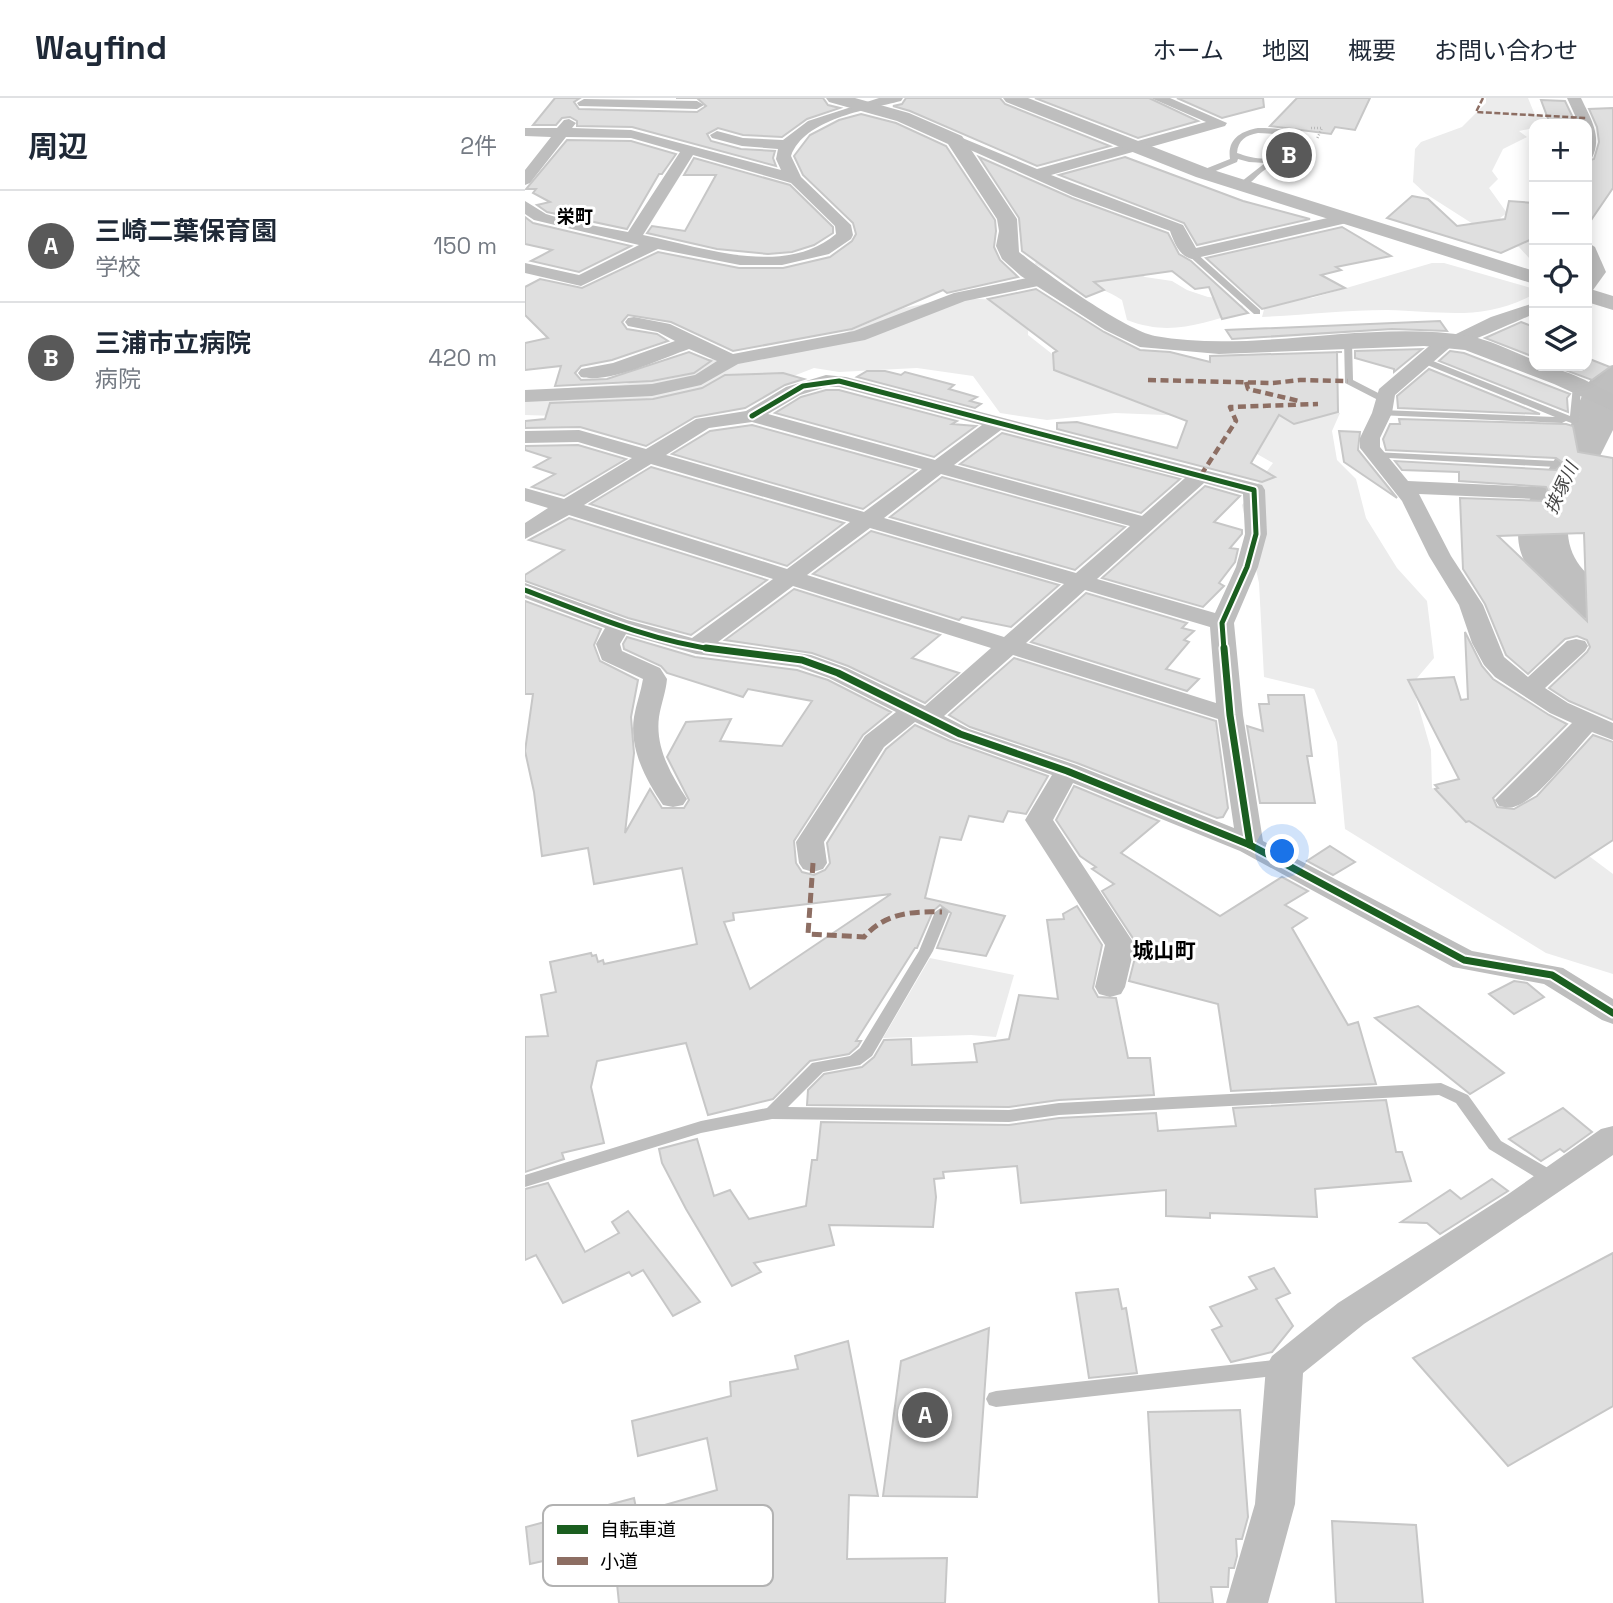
<!DOCTYPE html>
<html lang="ja">
<meta charset="utf-8">
<style>
:root{--surface:#fff;--page:#f2f2f3;--text:#1f2937;--muted:#747a83;--line:#e0e1e3;--accent:#595959}
body{margin:0;font-family:"Space Grotesk","Noto Sans JP",sans-serif;background:var(--page);color:var(--text)}
.controls{position:absolute;right:21px;top:21px;display:grid;overflow:hidden;border-radius:14px;box-shadow:0 4px 18px #0003}
.controls button{width:63px;height:63px;display:grid;place-items:center;padding:0;border:0;border-bottom:2px solid var(--line);background:var(--surface);color:var(--text);font:35px sans-serif}
.you{position:absolute;left:758px;top:754px;width:24px;height:24px;margin:-18px;border:5px solid #fff;border-radius:50%;background:#1a73e8;box-shadow:0 0 0 10px #1a73e833}
.badge{display:grid;place-items:center;width:46px;height:46px;border-radius:50%;background:var(--accent);color:#fff;font-size:23px;font-weight:700}
.pin{position:absolute;translate:-50% -50%;border:4px solid #fff;box-shadow:0 2px 7px #0006}
.list{margin:0;padding:0;list-style:none}
h2{display:flex;justify-content:space-between;align-items:center;height:91px;margin:0;padding:0 28px;font-size:30px}
h2 small{font-size:23px;font-weight:400;color:var(--muted)}
.list li{display:grid;grid-template-columns:46px 1fr auto;gap:21px;align-items:center;box-sizing:border-box;height:112px;padding:0 28px;border-top:2px solid var(--line)}
.list b{display:block;font-size:26px;white-space:nowrap}
.list p{margin:0;font-size:23px;white-space:nowrap;color:var(--muted)}
.list em{font-size:23px;font-style:normal;color:var(--muted)}
.icon{flex:none;width:38px;height:38px;fill:none;stroke:currentColor;stroke-width:2;stroke-linecap:round;stroke-linejoin:round}
.map{position:relative;flex:none;width:1088px;height:1505px;overflow:hidden}
header{display:flex;align-items:center;gap:42px;box-sizing:border-box;height:98px;padding:0 35px;background:var(--surface);border-bottom:2px solid var(--line)}
header strong{font-size:33px}
nav{display:flex;gap:38px;margin-inline-start:auto;font-size:24px}
main{display:flex}
aside{flex:1;background:var(--surface)}
.map>svg:first-child{display:block}
.green{fill:#ececec}
.lines{fill:none;stroke-linecap:round;stroke-linejoin:round}
.river{fill:#bfbfbf;fill-rule:evenodd}
.building{fill:#dfdfdf;stroke:#c7c7c7;stroke-width:2;fill-rule:evenodd}
.path{stroke:#b9b9b9;stroke-width:2.5;stroke-dasharray:1 2;stroke-linecap:butt}
.service{fill:#bebebe;fill-rule:evenodd}
.minor{fill:#bebebe;fill-rule:evenodd}
.tertiary{fill:#bebebe;fill-rule:evenodd}
.quiet-far2{stroke:#8d6e63;stroke-width:2.5;stroke-dasharray:6 2.5;stroke-linecap:butt}
.quiet-far1{stroke:#8d6e63;stroke-width:4.5;stroke-dasharray:8 4.5;stroke-linecap:butt}
.quiet{stroke:#8d6e63;stroke-width:5;stroke-dasharray:10 5;stroke-linecap:butt}
.cycleway-far1-casing{stroke:#fff;stroke-width:9}
.cycleway-casing{stroke:#fff;stroke-width:11}
.cycleway-far1{stroke:#1b5e20;stroke-width:5}
.cycleway{stroke:#1b5e20;stroke-width:7}
.labels{text-anchor:middle;dominant-baseline:central;stroke-width:6;stroke-linejoin:round;paint-order:stroke}
.far-neighbourhood-label{font-size:18px;font-weight:bold;fill:#000;stroke:#fff}
.far-water-label{font-size:18px;font-style:italic;fill:#444;stroke:#fff}
.neighbourhood-label{font-size:21px;font-weight:bold;fill:#000;stroke:#fff}
.key{fill:#fff;stroke:#b2b2b2;stroke-width:2}
.key-label{font-size:19px;fill:#000}
</style>
<header>
<strong>Wayfind</strong>
<nav><a>ホーム</a><a>地図</a><a>概要</a><a>お問い合わせ</a></nav>
</header>
<main>
<aside>
<h2>周辺<small>2件</small></h2>
<ul class="list">
<li><span class="badge">A</span><div><b>三崎二葉保育園</b><p>学校</p></div><em>150 m</em></li>
<li><span class="badge">B</span><div><b>三浦市立病院</b><p>病院</p></div><em>420 m</em></li>
</ul>
</aside>
<div class="map">
<svg width="1088" height="1505" viewBox="0 0 1088 1505">
<rect width="100%" height="100%" fill="#fff"/>
<g class="green">
<polygon points="961,0 1003,0 1010,17 1033,24 1033,26 1009,26 1009,30 994,33 1002,39 978,51 967,73 973,81 964,90 982,115 975,120 998,136 1009,138 1009,169 1006,168 1005,161 994,149 948,126 901,96 888,84 890,51 896,44 937,29 961,5"/>
<path d="M514,156L603,169L620,179L647,183L662,192L683,199L704,201L718,208V214C675,225 646,239 602,222L597,202C567,182 540,185 510,166Z"/>
<path d="M907,165H919L1006,190L1009,196C959,224 916,213 862,212C820,212 779,217 737,219L741,204L787,200Z"/>
<polygon points="427,200 481,202 504,215 503,237 531,259 790,316 815,315 807,333 812,362 831,381 841,420 872,470 902,503 909,560 887,586 906,652 907,690 965,728 1060,755 1088,776 1088,876 1021,855 820,731 812,644 789,591 739,579 734,485 717,407 748,365 665,318 590,315 522,322 475,315 448,278 392,270 314,274 289,270 253,284 63,319 0,317 0,293 101,286 180,262 317,236 379,210"/>
<polygon points="405,860 489,877 471,939 446,937 358,940"/>
</g>
<g class="lines">
<path class="river" d="M1088,267V332L1043,422C1040,458 1058,477 1088,495V531C1047,521 981,473 995,423C1000,404 1027,369 1037,348C1050,322 1054,294 1073,271Z"/>
</g>
<g class="building">
<polygon points="30,0 55,0 49,4 54,11 172,14 181,8 172,0 151,0 298,0 303,7 315,10 282,21 257,39 218,37 193,30 182,36 186,43 216,51 250,53 248,60 251,68 107,29 52,28 52,23 45,19 37,20 31,27 8,27"/>
<polygon points="381,0 475,0 480,6 585,48 512,68 385,13 368,8 377,6"/>
<polygon points="510,0 624,0 673,23 613,40"/>
<polygon points="652,0 738,0 739,9 697,20"/>
<polygon points="772,0 845,0 830,32 810,29 806,36 745,28"/>
<polygon points="1016,2 1040,3 1051,26 1025,26"/>
<polygon points="1088,10 1088,90 1062,128 1062,63 1069,61 1074,44 1072,29 1064,11"/>
<polygon points="336,16 371,25 421,48 470,122 471,133 469,149 475,162 493,179 422,195 418,192 327,231 208,253 146,224 103,217 97,224 102,231 132,236 143,243 87,262 56,268 50,275 56,282 82,281 164,254 186,263 169,275 127,283 30,288 36,268 0,272 0,245 23,240 0,217 0,189 15,181 57,190 133,154 214,170 258,170 305,159 327,143 331,136 328,125 278,77 269,58 285,37 314,22"/>
<polygon points="42,42 106,43 151,56 137,76 134,76 102,131 22,114 12,107 25,104 8,95 11,91 1,91"/>
<polygon points="454,59 547,100 643,135 654,156 666,163 723,215 697,221 684,189 670,191 647,173 569,184 579,192 561,199 497,153 494,120"/>
<polygon points="600,59 718,103 785,121 672,147 659,125 534,77"/>
<polygon points="169,60 265,87 308,129 308,135 289,147 267,154 243,156 192,151 122,135 127,128 160,133 191,77 159,77"/>
<polygon points="887,98 903,101 932,128 980,121 984,103 1009,105 1009,140 976,155 862,120"/>
<polygon points="0,119 8,125 106,148 54,174 6,163 27,152 0,146"/>
<polygon points="817,129 866,158 811,169 816,172 796,177 820,190 737,211 681,160"/>
<polygon points="511,191 579,234 615,252 645,254 685,264 685,258 817,254 812,254 813,314 769,326 754,317 726,365 750,379 737,384 532,331 532,325 552,324 652,350 662,323 529,272 528,255 532,253 463,201"/>
<polygon points="915,223 922,233 867,231 707,241 701,232"/>
<polygon points="996,224 1009,229 1009,259 960,240"/>
<polygon points="897,251 869,274 869,271 830,260 830,253"/>
<polygon points="925,253 939,255 1045,296 1042,300 1043,314 914,263"/>
<polygon points="1062,260 1085,269 1067,282 1029,268 1062,268"/>
<polygon points="904,271 1015,316 873,310 872,298"/>
<polygon points="342,273 360,273 376,277 380,274 429,287 424,291 452,299 445,303 456,306 450,310 332,279"/>
<polygon points="258,275 279,281 260,287 220,310 170,319 121,348 55,329 0,330 0,323 20,321 25,305 128,301 177,290 200,277"/>
<polygon points="301,292 314,292 432,323 427,326 451,328 409,359 250,315 276,299"/>
<path d="M874,321L1041,326L1048,328L1053,354L1088,360V622L1044,603L1024,590L1062,554L1065,549L1062,542L1052,538L1040,541L1003,576L981,557L960,506L938,471L935,400L1019,403L1024,396L1021,389L934,383V374L877,372L870,363L1031,372L1038,365L1031,360L861,352L858,341L865,326H875ZM1059,435L1062,523L973,438Z"/>
<polygon points="227,327 391,372 338,411 147,356 185,333"/>
<polygon points="814,333 835,334 833,352 872,400 819,364"/>
<polygon points="477,335 655,381 616,415 435,366"/>
<polygon points="53,347 101,361 39,398 7,389 30,376 9,369 25,360 0,352 0,348"/>
<polygon points="126,369 319,425 262,468 65,406"/>
<polygon points="417,379 600,429 550,472 365,419"/>
<polygon points="680,388 715,398 689,424 717,432 717,436 705,450 713,451 710,464 694,485 699,488 678,509 577,480"/>
<polygon points="44,420 242,482 166,537 103,520 0,483 0,477 39,452 4,442"/>
<polygon points="346,433 534,487 486,529 437,519 434,522 288,476"/>
<polygon points="269,491 415,537 387,560 434,575 400,605 323,568 287,555 200,542"/>
<polygon points="561,495 662,525 657,530 669,533 659,542 664,544 641,571 674,581 662,593 506,544"/>
<path d="M0,503L76,531L69,547L75,563L113,582L106,619L109,655L100,735L125,691L137,710H159L164,702L142,659L161,624L206,621L195,643L257,648L287,603L223,591L218,599L142,575L136,568L99,551L98,546L102,539L170,559L272,572L303,582L366,614L338,637L269,743L271,765L277,774L289,777L300,772L305,765L302,745L361,651L390,627L425,643L523,678L501,716L483,713L478,724L444,718L436,742L415,739L400,800L480,818L461,858L412,850L426,815L415,807L408,813L392,850H390L331,943H336L333,948L324,956L285,963L248,1001L183,1017L161,945L72,963L66,989L79,1045L37,1055L39,1061L0,1074V939L23,938L16,897L31,894L25,864L66,855L67,858L71,857L73,864L78,862L79,866L172,846L157,770L69,786L63,750L17,758L9,694L0,653L8,596H0ZM366,796L225,891L199,824L209,822L208,815Z"/>
<polygon points="940,534 957,568 968,581 1024,617 1042,626 968,700 972,709 989,711 1012,698 1068,637 1088,644 1088,742 1030,780 944,723 941,724 910,691 913,690 910,687 934,681 883,582 929,579 936,602 943,601"/>
<polygon points="489,560 691,623 703,710 698,719 692,720 552,665 445,629 424,617"/>
<polygon points="743,597 779,597 787,658 782,658 790,705 735,705 722,628 738,633 734,606 744,606"/>
<polygon points="549,688 634,723 596,755 695,818 757,779 783,793 760,807 782,820 767,830 823,927 833,924 851,986 706,993 693,906 604,883 613,848 577,793 589,786 567,771 571,769 555,758 531,722"/>
<polygon points="805,748 830,764 808,777 782,763"/>
<polygon points="552,808 577,847 568,890 573,899 591,900 603,960 625,960 629,997 534,1002 484,1009 282,1007 283,992 299,976 337,969 349,959 359,942 386,941 387,967 452,964 449,946 484,941 494,897 533,901 522,822 539,821 538,816"/>
<polygon points="989,883 1002,885 1019,899 989,916 964,896"/>
<polygon points="893,908 979,975 945,996 850,920"/>
<polygon points="861,1002 871,1054 877,1054 886,1083 790,1091 792,1119 685,1115 685,1120 641,1118 641,1092 496,1105 492,1068 418,1074 419,1080 409,1081 411,1099 408,1129 304,1127 309,1147 229,1165 236,1174 207,1188 161,1111 137,1065 134,1051 172,1041 189,1098 205,1092 224,1121 281,1108 287,1062 292,1062 296,1024 484,1027 534,1020 631,1015 633,1033 711,1028 708,1010"/>
<polygon points="1038,1010 1067,1034 1039,1054 1035,1051 1016,1063 984,1041"/>
<polygon points="967,1081 983,1093 915,1136 902,1125 876,1124 925,1092 936,1101"/>
<polygon points="23,1085 60,1154 94,1135 87,1124 103,1113 175,1204 148,1218 118,1172 107,1178 104,1174 38,1205 11,1157 0,1162 0,1091"/>
<polygon points="1088,1155 1088,1308 983,1368 888,1260"/>
<polygon points="749,1170 765,1195 751,1201 768,1228 747,1254 706,1264 687,1232 697,1228 685,1209 732,1191 724,1179"/>
<polygon points="593,1191 597,1211 601,1210 612,1275 564,1280 551,1195"/>
<polygon points="464,1230 452,1399 358,1398 376,1263"/>
<polygon points="323,1243 353,1398 324,1397 322,1461 422,1460 420,1505 94,1505 88,1447 5,1466 1,1429 109,1400 112,1415 192,1392 182,1340 113,1358 107,1323 206,1298 205,1284 273,1271 270,1258"/>
<polygon points="715,1312 723,1419 717,1441 711,1441 712,1458 709,1470 704,1470 703,1489 686,1489 688,1505 634,1505 623,1314"/>
<polygon points="807,1423 891,1427 898,1505 811,1505"/>
</g>
<g class="lines">
<polyline class="path" points="786,30 797,30 792,41"/>
<g class="service">
<path d="M733,30C747,30 766,30 775,42C768,60 755,61 741,71C733,76 728,84 719,89L712,87L740,65L724,64L713,61L712,64L681,77H675V73L705,61C702,41 716,33 733,30ZM733,35L752,36L767,42C758,67 732,62 712,55C713,42 721,37 733,35Z"/>
<polygon points="664,154 670,154 735,212 735,216 729,216 664,158"/>
<polygon points="819,242 827,244 828,282 861,299 861,303 855,303 820,285"/>
<polygon points="898,259 1045,318 1048,288 1056,286 1054,323 1049,326 1041,323 1037,325 853,317 853,313 857,312 1030,319 895,264 893,262"/>
<polygon points="849,354 1031,363 1036,366 1031,369 845,359 845,355"/>
<polygon points="417,809 424,814 408,853 347,958 335,967 298,974 263,1009 484,1012 534,1005 916,985 943,997 976,1043 1035,1077 1038,1082 1035,1087 1029,1088 1023,1087 964,1051 931,1005 914,997 534,1017 484,1024 247,1021 176,1035 0,1089 0,1077 176,1023 242,1010 287,965 325,958 335,950 394,853 410,814"/>
<polygon points="758,1261 765,1264 767,1269 765,1274 758,1277 471,1309 464,1307 461,1301 464,1295 471,1293"/>
</g>
<g class="minor">
<path d="M354,0H378L376,3C341,12 279,21 266,58L276,79L326,127L328,137L326,141L304,156L257,167H215L133,151L56,188L0,175V165L54,177L114,147L9,122L0,116V103L21,116L44,123L103,134L155,54L106,40L41,39L5,85L0,87V72L26,39L0,38V30H32L39,22L44,21L51,25L47,30L106,32L256,72L251,61L253,51L217,48L187,40L185,37L192,33L218,40L258,42L283,23ZM168,57L266,85L310,128L311,136C259,180 177,149 118,137Z"/>
<path d="M626,0H645L702,25L700,28L526,77L658,127L671,150L820,116L828,121L826,124L667,161C654,158 649,144 645,133L548,98L423,42L425,39H435L512,71L681,24Z"/>
<path d="M1042,0H1056C1065,19 1078,39 1067,60L1062,61V26H1054Z"/>
<polygon points="59,1 172,3 179,7 172,11 54,8 52,5"/>
<polygon points="1062,144 1070,149 1081,174 1068,192 1062,193"/>
<path d="M517,177L526,182L523,186L440,203L340,242L213,266L176,287L127,298L0,304V292L127,286L170,277L192,263L164,251C137,260 85,286 56,279L53,275L56,271L88,265L150,243L133,234L103,228L100,224L103,220L109,219L145,226L208,256L329,233L429,195Z"/>
<path d="M1009,205V216C993,222 940,248 929,246L870,297L867,315L855,340V349L883,383L1011,389L1019,390L1022,395L1019,400L1011,401L894,396L926,458L958,507L979,559L1003,579L1042,543L1051,541L1060,543L1063,548L1060,553L1020,590L1043,605L1088,625V642L1067,634C1048,654 1015,700 991,708C985,711 980,709 974,708L970,702L1047,625L1025,615L970,579L959,567L947,545L934,507L904,458L877,403L835,350V340L847,315L854,291L917,237H929L966,219Z"/>
<path d="M301,277L321,279L737,387L740,392L742,436L733,469L709,525L718,617L738,743L947,853L1038,870L1088,901V926L1077,922L1019,886L928,869L715,753L548,685L528,722L610,847L600,889L596,896L585,899L574,896L570,889L580,847L500,722L527,677L426,641L390,624L359,649L299,744L302,765L298,771L288,774L278,771L274,765L271,744L340,638L371,614L304,580L273,569L171,556L101,536L95,546L97,553L135,570L142,581C141,594 136,606 134,619C130,649 146,677 162,701L158,707L148,709L138,707C121,682 104,651 109,619C111,606 116,594 118,581L77,562L71,546L80,530L0,500V485L102,522L167,540L248,481L44,417L0,441V425L23,410L0,403V390L39,401L107,360L53,344L0,345V333L54,332L121,351L171,321L221,313L261,289ZM301,289H314L457,327L410,362L243,316L275,297ZM227,324L397,371L339,414L141,357L184,330ZM476,332L660,380L617,418L429,367ZM126,366L325,424L262,471L59,407ZM416,376L605,428L551,475L359,420ZM679,385L718,396L720,436L711,469L690,515L572,481ZM345,430L539,486L479,539L282,477ZM268,488L466,550L400,608L322,570L286,557L193,544ZM560,492L685,529L691,605L501,545ZM488,557L693,621L709,730L551,667L444,631L419,618Z"/>
<polygon points="1088,1028 1088,1057 839,1226 778,1275 770,1406 743,1505 701,1505 730,1406 741,1269 747,1258 813,1205 982,1097 1076,1031"/>
</g>
<g class="tertiary">
<path d="M301,0H330L384,15L437,38L492,121L494,154C519,174 600,232 630,238C729,256 844,221 944,238C966,242 988,254 1009,262V268C1038,268 1063,284 1088,296V313L1029,286L940,252L899,248L694,256L615,249L580,232L496,178L477,161L471,148L474,133L472,121L423,46L372,23L304,4Z"/>
<polygon points="478,0 503,0 685,71 1009,173 1009,186 671,79 481,4"/>
<polygon points="1062,190 1088,198 1088,212 1062,204"/>
</g>
<polyline class="quiet-far2" points="958,0 951,14 1061,20"/>
<g class="quiet-far1">
<polyline points="623,282 748,285 775,282 823,283"/>
<polyline points="721,284 723,291 774,303"/>
<polyline points="676,377 711,323 705,309 793,306"/>
</g>
<path class="quiet" d="M288,765L283,836L339,839C360,815 387,813 417,814"/>
<defs>
<g id="cycleway-far1">
<polyline points="227,318 278,288 314,283 729,392 731,436 722,469 697,525 699,552"/>
<path d="M0,492C63,516 128,544 195,552"/>
</g>
<g id="cycleway">
<polyline points="181,550 277,562 313,575 435,636 542,673 725,747 939,862 1027,877 1088,915"/>
<polyline points="699,550 705,617 725,747"/>
</g>
</defs>
<use href="#cycleway-far1" class="cycleway-far1-casing"/>
<use href="#cycleway" class="cycleway-casing"/>
<use href="#cycleway-far1" class="cycleway-far1"/>
<use href="#cycleway" class="cycleway"/>
</g>
<g class="labels">
<g class="far-neighbourhood-label">
<text x="50" y="118">栄町</text>
</g>
<g class="far-water-label">
<text transform="translate(1036 390) rotate(-65)">挟塚川</text>
</g>
<g class="neighbourhood-label">
<text x="639" y="852">城山町</text>
</g>
</g>
<rect x="18" y="1407" width="230" height="81" rx="10" class="key"/>
<rect x="32" y="1427" width="31" height="9" fill="#1b5e20"/>
<rect x="32" y="1459" width="31" height="8" fill="#8d6e63"/>
<g class="key-label">
<text x="75" y="1438">自転車道</text>
<text x="75" y="1470">小道</text>
</g>
</svg>
<div class="controls">
<button>+</button>
<button>−</button>
<button><svg class="icon" aria-label="locate" viewBox="0 0 24 24"><circle cx="12" cy="12" r="6"/><path d="M12 2v4M12 18v4M2 12h4M18 12h4"/></svg></button>
<button><svg class="icon" aria-label="layers" viewBox="0 0 24 24"><path d="M12 4l9 5-9 5-9-5zM3 14l9 5 9-5"/></svg></button>
</div>
<div class="you"></div>
<div class="pin badge" style="left:400px;top:1317px">A</div>
<div class="pin badge" style="left:764px;top:57px">B</div>
</div>
</main>
